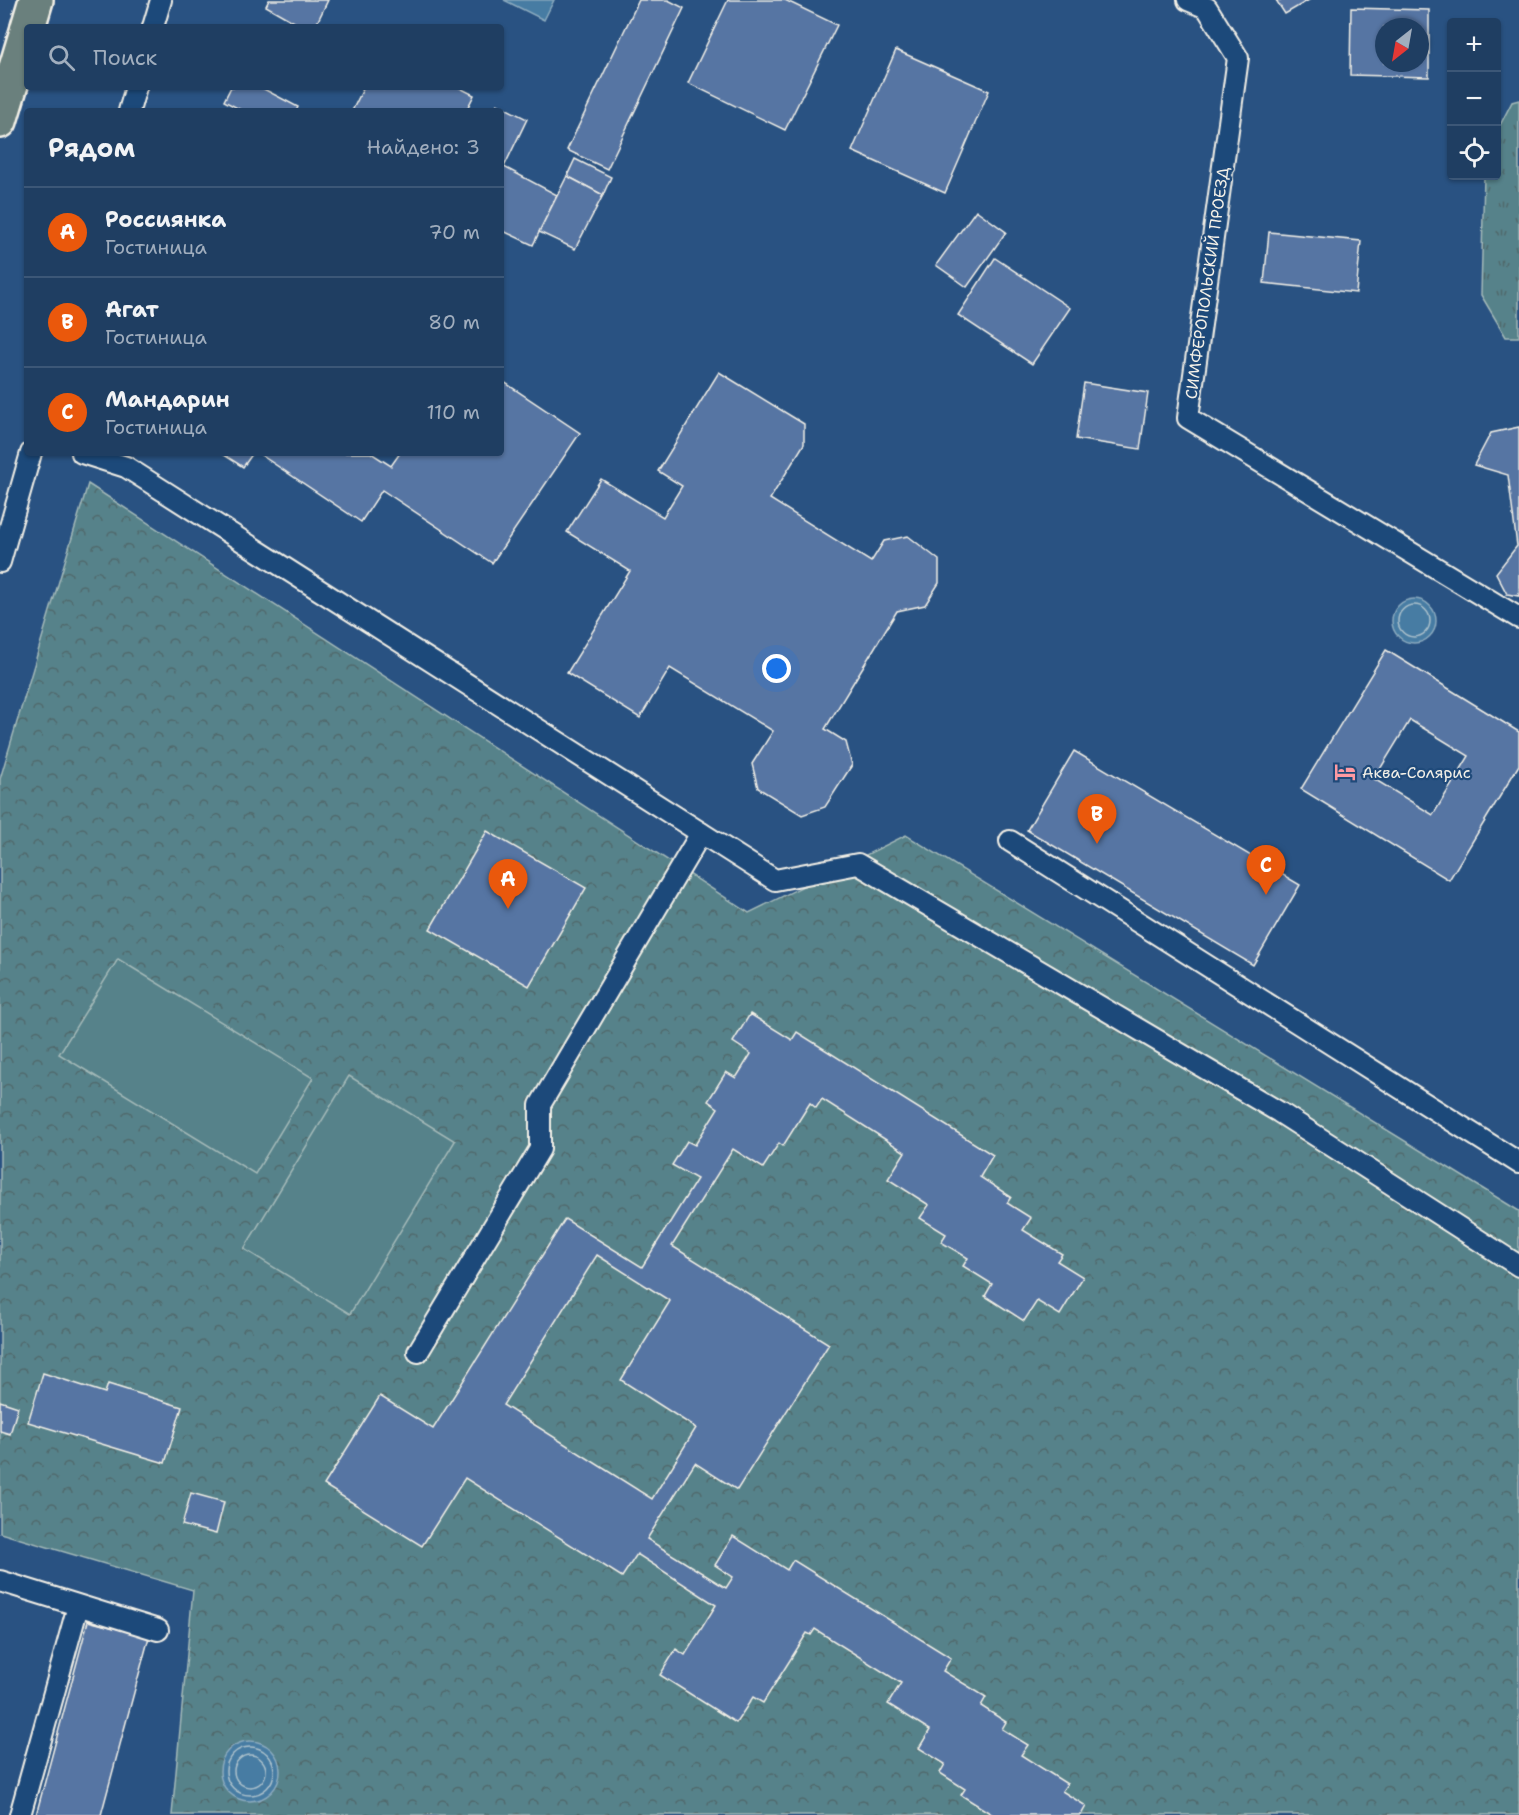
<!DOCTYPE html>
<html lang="ru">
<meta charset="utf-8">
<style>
:root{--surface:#1f3e62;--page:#2c496b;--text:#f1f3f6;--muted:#a1aebe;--line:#3c5777;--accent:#ea580c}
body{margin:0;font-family:"Shantell Sans",sans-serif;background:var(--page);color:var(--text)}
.controls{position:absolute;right:18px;top:18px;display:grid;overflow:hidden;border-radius:6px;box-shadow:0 2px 4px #0004}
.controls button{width:54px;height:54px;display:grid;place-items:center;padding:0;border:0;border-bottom:2px solid var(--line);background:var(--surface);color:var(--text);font:30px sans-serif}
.compass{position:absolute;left:1375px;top:18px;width:54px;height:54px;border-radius:50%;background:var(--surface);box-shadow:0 2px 4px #0004;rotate:211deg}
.you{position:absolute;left:777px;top:669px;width:21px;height:21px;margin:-15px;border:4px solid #fff;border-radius:50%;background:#1a73e8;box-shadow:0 0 0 9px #1a73e833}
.badge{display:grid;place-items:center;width:39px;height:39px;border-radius:50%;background:var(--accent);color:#fff;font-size:20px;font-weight:700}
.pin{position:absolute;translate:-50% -50px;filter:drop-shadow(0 2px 3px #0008)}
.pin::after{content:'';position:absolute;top:32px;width:21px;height:18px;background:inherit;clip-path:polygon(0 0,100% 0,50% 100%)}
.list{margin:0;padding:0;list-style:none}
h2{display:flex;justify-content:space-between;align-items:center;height:78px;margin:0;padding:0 24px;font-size:26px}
h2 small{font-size:20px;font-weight:400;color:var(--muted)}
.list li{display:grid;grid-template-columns:39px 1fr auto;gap:18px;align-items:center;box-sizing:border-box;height:90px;padding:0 24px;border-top:2px solid var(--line)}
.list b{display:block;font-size:22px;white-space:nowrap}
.list p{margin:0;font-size:20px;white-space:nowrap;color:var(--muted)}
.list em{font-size:20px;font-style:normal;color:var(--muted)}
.icon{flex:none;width:33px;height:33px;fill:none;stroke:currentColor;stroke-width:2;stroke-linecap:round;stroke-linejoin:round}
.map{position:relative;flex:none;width:1519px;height:1815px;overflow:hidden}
.search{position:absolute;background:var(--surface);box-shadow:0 2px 4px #0004;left:24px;top:24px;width:480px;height:66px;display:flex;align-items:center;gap:15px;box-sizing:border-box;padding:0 21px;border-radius:6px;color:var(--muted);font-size:22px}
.panel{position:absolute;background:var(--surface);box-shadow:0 2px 4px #0004;left:24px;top:108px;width:480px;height:348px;border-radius:6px}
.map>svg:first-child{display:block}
.grass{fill:url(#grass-tufts);stroke:#a5bab9;stroke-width:1.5}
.forest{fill:url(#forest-crowns);stroke:#a5bab9;stroke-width:1.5}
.pitch{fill:#56828a;stroke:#a5bab9;stroke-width:1.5}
.water{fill:#467ca3;stroke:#8cabbf;stroke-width:1.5}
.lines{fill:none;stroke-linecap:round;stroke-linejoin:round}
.shore{stroke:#aec2cc;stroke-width:1.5}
.building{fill:#5775a3;stroke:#f4f1e8;stroke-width:1.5;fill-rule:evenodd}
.lane-casing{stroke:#f4f1e8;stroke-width:24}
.primary-casing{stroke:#f4f1e8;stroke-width:38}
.lane{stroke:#1f4a7a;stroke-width:20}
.primary{stroke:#6a807d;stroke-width:33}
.labels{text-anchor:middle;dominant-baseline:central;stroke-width:4.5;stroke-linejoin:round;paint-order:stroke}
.street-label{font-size:16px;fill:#f4f1e8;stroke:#1f4a7a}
.poi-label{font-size:16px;fill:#f4f1e8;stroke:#1f4a7a;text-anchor:start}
</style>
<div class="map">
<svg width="1519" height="1815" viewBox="0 0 1519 1815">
<defs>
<pattern id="grass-tufts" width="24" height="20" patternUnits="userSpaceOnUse" patternTransform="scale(1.5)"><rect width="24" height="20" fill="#56828a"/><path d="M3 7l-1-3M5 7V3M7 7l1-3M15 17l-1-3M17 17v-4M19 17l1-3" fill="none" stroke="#50686b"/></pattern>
<pattern id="forest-crowns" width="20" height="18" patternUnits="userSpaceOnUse" patternTransform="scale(1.5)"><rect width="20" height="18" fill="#56828a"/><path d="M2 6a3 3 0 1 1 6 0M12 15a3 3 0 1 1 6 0" fill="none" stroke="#50686b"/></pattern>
</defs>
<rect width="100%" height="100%" fill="#295282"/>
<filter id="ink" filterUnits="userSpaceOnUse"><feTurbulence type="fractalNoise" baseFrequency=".0167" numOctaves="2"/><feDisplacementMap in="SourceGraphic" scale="12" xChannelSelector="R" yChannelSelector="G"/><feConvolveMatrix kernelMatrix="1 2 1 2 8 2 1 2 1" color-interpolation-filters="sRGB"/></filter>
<g filter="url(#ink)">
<polygon class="grass" points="1519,100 1519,337 1506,337 1481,295 1484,176 1496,176 1497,131 1512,102"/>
<polygon class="forest" points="88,484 749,913 906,835 1519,1211 1519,1815 172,1815 193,1590 0,1533 0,779"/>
<g class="pitch">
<polygon points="118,959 313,1078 255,1174 59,1054"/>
<polygon points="349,1076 455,1141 350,1314 244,1249"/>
</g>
<g class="water">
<polygon points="504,0 554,0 544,20"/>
<circle cx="1414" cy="621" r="22"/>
<circle cx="250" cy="1771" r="30"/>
</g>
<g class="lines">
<g class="shore">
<circle cx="1414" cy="621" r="16"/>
<circle cx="250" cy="1771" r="24"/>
<circle cx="250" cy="1771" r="16"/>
</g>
</g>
<g class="building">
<polygon points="269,0 328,0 315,27 303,27 266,6"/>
<polygon points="639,0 668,0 684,8 607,169 567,150"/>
<polygon points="728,0 785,0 837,25 785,130 688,83"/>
<polygon points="1276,0 1309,0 1285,14"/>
<path d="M1351,8L1429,10V77L1350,75ZM1384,27H1420V63H1384Z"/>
<polygon points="896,50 989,91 945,193 852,151"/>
<polygon points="231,87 260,87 298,107 296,111 243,111 224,101"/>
<polygon points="364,87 458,87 474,95 466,111 352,111"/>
<polygon points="497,104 527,119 504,167 557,195 533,245 501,230 501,111 494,111"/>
<polygon points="575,159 611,177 603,195 567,176"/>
<polygon points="567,176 603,195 575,249 539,232"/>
<polygon points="976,210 1006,232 967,287 936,265"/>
<polygon points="1269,232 1361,241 1356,293 1264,283"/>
<polygon points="995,258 1070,308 1032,364 958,315"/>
<polygon points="719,372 804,424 804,444 770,499 871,562 884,541 908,536 939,560 939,583 925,605 897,611 825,729 846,742 852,765 825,807 802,815 758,788 752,764 773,731 670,668 640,718 567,673 630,571 567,532 601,479 663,517 682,486 658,471"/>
<polygon points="501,380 580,433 492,563 382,490 361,522 258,453 371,453 391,466 400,453 501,453"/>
<polygon points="1084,383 1148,393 1140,449 1076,439"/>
<polygon points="1519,427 1519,596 1507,594 1496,573 1517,546 1508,475 1474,465 1491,433"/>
<polygon points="221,453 253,453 243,467"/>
<path d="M1386,650L1519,732V765L1449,880L1301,789ZM1410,720L1469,756L1433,815L1374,779Z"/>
<polygon points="1074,751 1300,885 1253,965 1027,830"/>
<polygon points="487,831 586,888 529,986 430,929"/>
<path d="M750,1014L792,1040L797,1032L993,1155L980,1177L1011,1197L1007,1203L1031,1218L1023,1230L1062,1254L1057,1261L1083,1277L1060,1315L1037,1301L1024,1321L985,1296L992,1284L963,1266L968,1258L941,1242L946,1234L920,1218L929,1205L888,1179L905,1152L822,1099L816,1108L810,1103L783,1146L779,1143L763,1168L733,1149L672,1246L829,1344L737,1490L695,1463L647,1539L726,1588L733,1577L715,1565L733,1536L787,1570L793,1560L951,1658L943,1671L986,1697L981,1706L1006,1722L1002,1729L1028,1745L1021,1755L1067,1784L1062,1791L1086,1806L1081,1815H993L961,1795L965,1789L940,1773L945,1764L919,1748L930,1730L888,1704L901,1683L815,1629L811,1635L807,1633L763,1703L753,1697L736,1723L660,1675L676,1649L685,1655L716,1605L637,1554L622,1577L465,1478L422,1546L324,1485L380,1396L433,1429L565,1219L642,1267L697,1179L672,1165L687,1141L695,1145L718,1108L708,1101L726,1072L736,1078L751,1054L733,1042ZM597,1255L670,1301L621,1380L696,1428L652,1499L503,1405Z"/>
<polygon points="43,1373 105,1393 108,1384 182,1407 165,1463 28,1422"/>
<polygon points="0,1401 18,1407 10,1434 0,1431"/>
<polygon points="191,1493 224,1502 216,1534 182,1525"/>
<polygon points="88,1621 149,1637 101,1815 36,1815"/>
</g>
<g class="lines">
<defs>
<g id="lane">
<polyline points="1188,0 1207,8 1238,58 1188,418 1519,618"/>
<polyline points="153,27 161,0"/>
<polyline points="129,111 136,87"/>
<polyline points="82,453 126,467 775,880 858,864 1279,1112 1519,1266"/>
<polyline points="0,562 31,453"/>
<polyline points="1010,841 1519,1163"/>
<polyline points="418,1352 540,1149 540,1105 701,833"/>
<polyline points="0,1581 158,1630"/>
<polyline points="20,1815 78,1606"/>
</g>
<g id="primary">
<polyline points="28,27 36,0"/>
<polyline points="0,121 27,31"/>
</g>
</defs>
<use href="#lane" class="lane-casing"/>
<use href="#primary" class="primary-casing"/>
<use href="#lane" class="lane"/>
<use href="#primary" class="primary"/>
</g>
</g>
<defs>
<symbol id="hotel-bare" viewBox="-9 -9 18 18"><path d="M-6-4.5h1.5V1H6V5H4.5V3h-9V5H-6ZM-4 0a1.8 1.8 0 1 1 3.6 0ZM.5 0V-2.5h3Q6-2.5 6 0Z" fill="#ff9aa2" stroke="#1f4a7a" stroke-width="2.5" paint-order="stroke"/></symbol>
</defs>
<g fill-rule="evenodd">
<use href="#hotel-bare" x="1330" y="757" width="30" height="30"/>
</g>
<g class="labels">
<g class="street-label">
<text transform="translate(1207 283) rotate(-82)">СИМФЕРОПОЛЬСКИЙ ПРОЕЗД</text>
</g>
<g class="poi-label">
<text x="1362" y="772">Аква-Солярис</text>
</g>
</g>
</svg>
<div class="controls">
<button>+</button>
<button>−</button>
<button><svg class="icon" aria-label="locate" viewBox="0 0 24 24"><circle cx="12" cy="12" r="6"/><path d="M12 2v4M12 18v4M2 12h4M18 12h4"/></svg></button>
</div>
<svg class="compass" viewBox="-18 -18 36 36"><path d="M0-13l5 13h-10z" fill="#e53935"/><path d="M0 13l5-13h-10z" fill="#a1aebe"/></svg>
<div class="you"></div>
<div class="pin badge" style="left:508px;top:909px">A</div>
<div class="pin badge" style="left:1097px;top:844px">B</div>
<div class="pin badge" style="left:1266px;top:895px">C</div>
<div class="search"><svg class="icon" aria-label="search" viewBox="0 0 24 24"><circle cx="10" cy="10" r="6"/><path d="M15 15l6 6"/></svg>Поиск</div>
<section class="panel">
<h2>Рядом<small>Найдено: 3</small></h2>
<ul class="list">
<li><span class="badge">A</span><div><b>Россиянка</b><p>Гостиница</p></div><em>70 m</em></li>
<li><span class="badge">B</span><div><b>Агат</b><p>Гостиница</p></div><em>80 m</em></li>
<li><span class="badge">C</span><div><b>Мандарин</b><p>Гостиница</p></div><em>110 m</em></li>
</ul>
</section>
</div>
